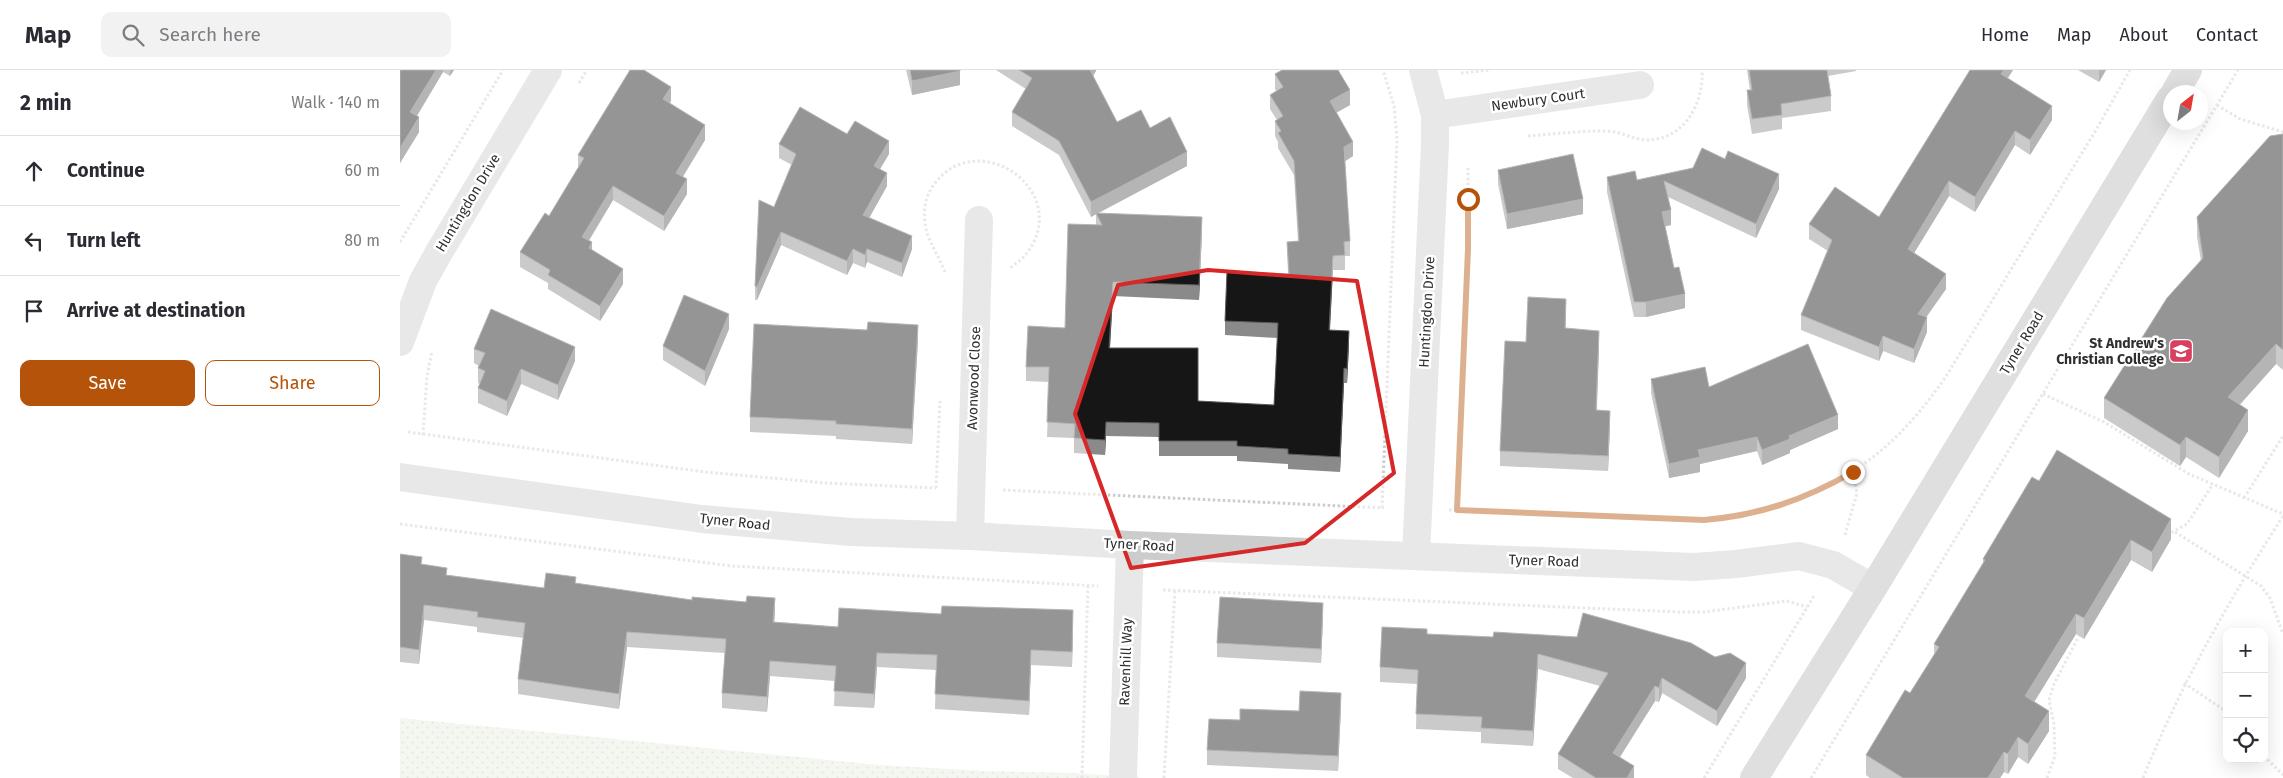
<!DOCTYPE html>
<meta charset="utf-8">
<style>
:root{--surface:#fff;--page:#f2f2f3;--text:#2b2b33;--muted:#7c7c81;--line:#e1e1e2;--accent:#b45309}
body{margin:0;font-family:"Fira Sans",sans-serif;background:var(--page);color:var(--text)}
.controls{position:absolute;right:15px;bottom:15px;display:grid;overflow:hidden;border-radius:10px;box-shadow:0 5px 20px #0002}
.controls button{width:45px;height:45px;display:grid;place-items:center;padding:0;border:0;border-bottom:1px solid var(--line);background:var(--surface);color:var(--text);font:25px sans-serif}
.compass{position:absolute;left:1763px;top:15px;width:45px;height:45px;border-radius:50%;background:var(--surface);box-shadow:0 5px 20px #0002;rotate:31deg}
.stop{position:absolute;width:15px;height:15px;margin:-11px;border:4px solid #b45309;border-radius:50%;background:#fff}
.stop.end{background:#b45309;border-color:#fff;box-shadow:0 1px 5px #0008}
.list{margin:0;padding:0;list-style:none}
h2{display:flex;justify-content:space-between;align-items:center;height:65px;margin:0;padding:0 20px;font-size:21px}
h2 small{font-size:16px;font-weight:400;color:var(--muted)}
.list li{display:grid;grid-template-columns:32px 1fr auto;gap:15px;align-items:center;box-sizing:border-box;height:70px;padding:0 20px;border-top:1px solid var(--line)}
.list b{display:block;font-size:19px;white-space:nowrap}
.list em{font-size:16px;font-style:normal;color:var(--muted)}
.actions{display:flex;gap:10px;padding:15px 20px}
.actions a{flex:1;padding:11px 0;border:1px solid var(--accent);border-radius:10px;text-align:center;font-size:18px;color:var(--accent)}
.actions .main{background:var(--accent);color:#fff}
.icon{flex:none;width:28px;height:28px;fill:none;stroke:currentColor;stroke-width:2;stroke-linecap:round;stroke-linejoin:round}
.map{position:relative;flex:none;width:1883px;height:708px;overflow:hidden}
header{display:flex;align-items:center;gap:30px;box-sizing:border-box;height:70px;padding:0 25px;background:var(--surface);border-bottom:1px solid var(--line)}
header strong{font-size:24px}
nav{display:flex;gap:28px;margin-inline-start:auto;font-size:18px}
.search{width:350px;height:45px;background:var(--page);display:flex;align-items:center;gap:12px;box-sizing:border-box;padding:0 18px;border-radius:10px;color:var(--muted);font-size:19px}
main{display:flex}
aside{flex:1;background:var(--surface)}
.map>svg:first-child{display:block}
.park{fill:url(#park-dots)}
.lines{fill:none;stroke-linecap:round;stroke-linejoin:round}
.path{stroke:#ccc;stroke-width:3;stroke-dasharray:2.5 2.5;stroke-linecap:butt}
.minor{stroke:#ccc;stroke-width:28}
.secondary{stroke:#b9b9b9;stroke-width:28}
.wall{fill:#8a8a8a}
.shaded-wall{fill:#5c5c5c}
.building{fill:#161616;stroke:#5c5c5c}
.route{stroke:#b45309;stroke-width:6}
.marked{fill:none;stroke:#d62828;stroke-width:4;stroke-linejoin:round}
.labels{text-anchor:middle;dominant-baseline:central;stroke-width:5;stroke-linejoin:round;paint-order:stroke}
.street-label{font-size:14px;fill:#2f2f2f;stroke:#fff}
.poi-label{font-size:14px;font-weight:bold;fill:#2f2f2f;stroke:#fff;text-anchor:end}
</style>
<header>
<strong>Map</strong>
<div class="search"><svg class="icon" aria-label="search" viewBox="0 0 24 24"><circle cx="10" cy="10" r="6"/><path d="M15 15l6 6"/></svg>Search here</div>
<nav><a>Home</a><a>Map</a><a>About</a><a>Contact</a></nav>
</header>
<main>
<aside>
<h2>2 min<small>Walk · 140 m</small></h2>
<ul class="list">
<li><svg class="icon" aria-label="ahead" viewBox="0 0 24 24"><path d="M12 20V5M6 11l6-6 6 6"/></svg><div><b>Continue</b></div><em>60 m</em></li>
<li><svg class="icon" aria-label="left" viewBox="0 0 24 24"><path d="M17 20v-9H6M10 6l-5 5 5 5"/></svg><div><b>Turn left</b></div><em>80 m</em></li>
<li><svg class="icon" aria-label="arrive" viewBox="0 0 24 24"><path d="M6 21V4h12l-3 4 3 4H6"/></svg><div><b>Arrive at destination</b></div></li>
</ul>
<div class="actions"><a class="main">Save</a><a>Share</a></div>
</aside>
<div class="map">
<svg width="1883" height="708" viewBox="0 0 1883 708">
<defs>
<pattern id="park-dots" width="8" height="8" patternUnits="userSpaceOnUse" patternTransform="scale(1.25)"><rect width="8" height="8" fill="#e7ebde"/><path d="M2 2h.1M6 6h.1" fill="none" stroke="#c6cabf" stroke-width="1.8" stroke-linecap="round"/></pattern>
</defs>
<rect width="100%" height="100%" fill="#fff"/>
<polygon class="park" points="0,648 479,695 585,701 674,703 745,708 0,708"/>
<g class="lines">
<g class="path">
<polyline points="1061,3 1091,0"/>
<polyline points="179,13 187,0"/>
<polyline points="1817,35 1840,49 1883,62"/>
<path d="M1128,66C1153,64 1178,61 1204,61C1220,60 1232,70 1248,70C1285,69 1304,33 1302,0"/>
<polyline points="0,172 103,0"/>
<path d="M545,202C539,186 527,170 525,153C523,139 526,124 535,113C579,56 673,121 627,183C623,189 616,193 610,198"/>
<polyline points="1643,324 1704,352 1789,404 1883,444"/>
<polyline points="8,362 305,402 426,413 536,418"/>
<polyline points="23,365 27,306 32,281"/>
<polyline points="536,418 540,331"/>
<polyline points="603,420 984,438"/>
<polyline points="1844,428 1883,366"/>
<polyline points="982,438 997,69 994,36 983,0"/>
<path d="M1049,440L1304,450C1360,445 1405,430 1453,401"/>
<polyline points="1057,440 1068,179 1068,98"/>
<polyline points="0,454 332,496 698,516"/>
<polyline points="1775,462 1861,516 1870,528 1883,564"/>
<path d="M1445,465L1457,423L1453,401C1491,377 1519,345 1545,308L1696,60L1730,0"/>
<polyline points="1767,465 1787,454 1813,414"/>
<polyline points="763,520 1280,542 1304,542 1387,531 1407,537"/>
<polyline points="1784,613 1827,642"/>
<polyline points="1864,686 1883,705"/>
<polyline points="682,708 688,515"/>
<polyline points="764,708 775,520"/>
<polyline points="1304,708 1414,526"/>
<polyline points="1411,708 1838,0"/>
<polyline points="1647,708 1655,686 1654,654 1649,630 1654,614 1679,566"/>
<path d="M1743,708C1781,614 1828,532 1883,446"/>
</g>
<g class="minor">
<polyline points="1035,45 1240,15"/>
<polyline points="0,272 23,211 38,184 148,0"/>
<polyline points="0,407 302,449 451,462 570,466 730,475 1294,497 1336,494 1399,486 1433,495 1473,518"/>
<polyline points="570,466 579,150"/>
<polyline points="1016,486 1035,74 1035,45 1023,0"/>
<polyline points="723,708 730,475"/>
</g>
<g class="secondary">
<polyline points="1775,22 1788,0"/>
<polyline points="1354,708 1473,518 1770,29"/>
</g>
</g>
<g class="wall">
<polygon points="0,0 54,0 50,6 43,2 17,46 19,62 0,93"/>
<polygon points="506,0 560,0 560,15 512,25"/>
<polygon points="596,0 696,0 693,7 717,52 750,58 787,96 697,143 802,162 799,230 713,226 710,278 798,331 874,335 878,268 825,265 825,251 888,204 887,172 898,171 894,105 878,78 878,72 875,66 875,51 877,50 870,39 870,25 876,21 875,19 875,4 950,35 936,43 953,86 944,91 950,171 950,186 945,186 945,200 933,200 930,260 949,276 947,313 944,313 940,402 888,399 888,394 837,391 837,386 759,386 759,367 706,366 705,385 674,383 674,368 647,367 649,312 626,311 626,297 665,258 696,155 696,144 691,147 659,85 612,56 612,42 626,19"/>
<polygon points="1347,0 1456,0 1456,1 1428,6 1431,26 1431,41 1382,48 1382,59 1352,64 1347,35 1347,20 1350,20"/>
<polygon points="1613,0 1607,8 1652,50 1630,85 1615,75 1575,142 1549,126 1514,183 1546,219 1526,247 1527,262 1514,293 1483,281 1479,291 1401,260 1401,245 1428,181 1409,169 1409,154 1479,147"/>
<polygon points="1678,0 1706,0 1699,12"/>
<polygon points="271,31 270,33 305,70 283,107 287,124 264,161 213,130 189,171 192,180 223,214 200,251 148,219 148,213 120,197 120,182 149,146 178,98 178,85"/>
<polygon points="447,64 489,84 480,99 487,116 469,148 512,179 502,207 467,192 465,198 453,193 447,205 381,175 357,230 355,230 355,216 374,137 392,95 379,88 379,74"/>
<polygon points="1883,64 1883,300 1876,294 1839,335 1848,361 1819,408 1786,387 1780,396 1704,348 1704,328 1801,191 1797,167 1797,147"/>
<polygon points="1293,98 1379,119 1356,168 1268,127 1271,155 1265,156 1274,198 1285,238 1246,247 1234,247 1207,122 1207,107 1237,110"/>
<polygon points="1098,100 1183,144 1107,159 1098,114"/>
<polygon points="1166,243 1166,258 1199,275 1197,340 1210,355 1208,401 1100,396 1100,381 1126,272"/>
<polygon points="329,259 305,316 263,290 263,276"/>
<polygon points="518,270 512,374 436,369 436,366 350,362 350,347"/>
<polygon points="74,279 175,291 158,330 121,314 107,346 78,333 78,318 80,314 78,313 78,298 79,296 74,293"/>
<polygon points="1251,309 1309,317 1438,359 1390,380 1390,383 1362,395 1357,381 1300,394 1300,402 1269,408 1251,323"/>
<polygon points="1639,411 1771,469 1752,502 1731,490 1684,569 1676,564 1634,632 1649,661 1628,694 1618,687 1608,704 1604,702 1600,708 1470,708 1466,705 1466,685 1510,623 1534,585 1534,574 1583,494 1583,489"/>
<polygon points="0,484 47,506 144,518 176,514 375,543 374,552 438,557 673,554 672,597 631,595 629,645 535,639 536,600 477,597 474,638 434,636 435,611 370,606 367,642 322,638 322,623 325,583 227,577 219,639 118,624 118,609 124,568 77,562 77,557 24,550 19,594 0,592"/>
<polygon points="923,548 921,593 817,587 817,573"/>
<polygon points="1027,564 1346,608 1317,656 1262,623 1259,632 1255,631 1220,687 1234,708 1173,708 1158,699 1158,684 1200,616 1138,599 1133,676 1081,673 1081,662 1016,659 1017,614 980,612 980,597"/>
<polygon points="941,637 938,701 807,695 807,680 840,650 899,641"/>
</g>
<g class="shaded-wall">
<polygon points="36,0 43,0 43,2 10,57 10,42"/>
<polygon points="50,0 54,0 50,6"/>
<polygon points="689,0 696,0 696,1 689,13"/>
<polygon points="1604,0 1613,0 1601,19 1601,4"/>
<polygon points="1699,0 1706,0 1699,12"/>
<polygon points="560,1 560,15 512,25 512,11"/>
<polygon points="271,17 271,31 263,44 263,29"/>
<polygon points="950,20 950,35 930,46 930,31"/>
<polygon points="1652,36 1652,50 1630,85 1630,70"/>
<polygon points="19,47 19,62 0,93 0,78"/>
<polygon points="305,55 305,70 276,117 276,103"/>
<polygon points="1615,61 1615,75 1575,142 1575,127"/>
<polygon points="489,71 489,84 474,109 474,96"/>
<polygon points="953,72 953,86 944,92 944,77"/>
<polygon points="787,82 787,96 691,147 691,132"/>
<polygon points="487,103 487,116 463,159 463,145"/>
<polygon points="1379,104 1379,119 1356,168 1356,154"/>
<polygon points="287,109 287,124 264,161 264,146"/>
<polygon points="1549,111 1549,126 1508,193 1508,179"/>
<polygon points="213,116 213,130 182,181 182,167"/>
<polygon points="1183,129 1183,144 1107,159 1107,144"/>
<polygon points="1271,140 1271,155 1262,157 1262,142"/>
<polygon points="802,147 802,162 799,230 799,215"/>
<polygon points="381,162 381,175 357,230 357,217"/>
<polygon points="512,166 512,179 502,207 502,193"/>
<polygon points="192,172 192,187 189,178"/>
<polygon points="453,179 453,193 447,205 447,191"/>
<polygon points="467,179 467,192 465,198 465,185"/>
<polygon points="933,186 933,200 929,275 929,260"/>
<polygon points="223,199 223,214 200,251 200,236"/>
<polygon points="1546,204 1546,219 1518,259 1518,244"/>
<polygon points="713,212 713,226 709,293 709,278"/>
<polygon points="1285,224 1285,238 1246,247 1246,232"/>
<polygon points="329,244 329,259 305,316 305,301"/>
<polygon points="1527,247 1527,262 1514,293 1514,279"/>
<polygon points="518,255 518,270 512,374 512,359"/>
<polygon points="949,261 949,276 947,313 947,299"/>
<polygon points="1199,261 1199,275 1196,355 1196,340"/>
<polygon points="1483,266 1483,281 1479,291 1479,277"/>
<polygon points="1876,274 1876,294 1828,348 1828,327"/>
<polygon points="175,277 175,291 158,330 158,315"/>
<polygon points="944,298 944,313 940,402 940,387"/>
<polygon points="121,299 121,314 107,346 107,331"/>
<polygon points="1848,340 1848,361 1819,408 1819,387"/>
<polygon points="1210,341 1210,355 1208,401 1208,386"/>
<polygon points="1438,345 1438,359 1390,380 1390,383 1362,395 1362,380 1389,366"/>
<polygon points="706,352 706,366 705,385 705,370"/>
<polygon points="1357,367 1357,381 1300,394 1300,402 1269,408 1269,394 1298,380"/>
<polygon points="1786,367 1786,387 1780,396 1780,375"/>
<polygon points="1771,449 1771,469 1752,502 1752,482"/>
<polygon points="1731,470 1731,490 1684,569 1684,548"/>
<polygon points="375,528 375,543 373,567 373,552"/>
<polygon points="923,533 923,548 921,593 921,579"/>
<polygon points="24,535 24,550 19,594 19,580"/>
<polygon points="673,540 673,554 672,597 672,582"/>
<polygon points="1676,544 1676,564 1625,647 1625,626"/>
<polygon points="227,562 227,577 219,639 219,624"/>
<polygon points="631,580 631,595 629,645 629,631"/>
<polygon points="477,583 477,597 474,638 474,624"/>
<polygon points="1138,584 1138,599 1133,676 1133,661"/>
<polygon points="370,591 370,606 367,642 367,627"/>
<polygon points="1346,593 1346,608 1317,656 1317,641"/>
<polygon points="1262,608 1262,623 1259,632 1259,618"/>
<polygon points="1255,616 1255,631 1213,698 1213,683"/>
<polygon points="941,623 941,637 938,701 938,686"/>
<polygon points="1649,641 1649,661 1628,694 1628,674"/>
<polygon points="1618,667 1618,687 1608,704 1608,684"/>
<polygon points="1604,682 1604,702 1600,708 1588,708"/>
<polygon points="1234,696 1234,708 1227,708"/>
</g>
<g class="building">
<polygon points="0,0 36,0 10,42 19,47 0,78"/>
<polygon points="230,0 244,0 271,17 263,29 305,55 276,103 287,109 264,146 213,116 182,167 192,172 189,178 223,199 200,236 148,205 150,200 120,182 145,143 149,146 184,88 178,85"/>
<polygon points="510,0 560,0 560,1 512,11"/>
<polygon points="619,0 690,0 717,52 741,40 750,58 770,47 787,82 691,132 659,71 612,42 632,8"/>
<polygon points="882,0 938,0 950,20 930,31 953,72 944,77 950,171 944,172 945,185 933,186 929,260 949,261 947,299 944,298 940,387 888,384 888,379 837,376 837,371 759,371 759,353 706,352 705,370 674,368 675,354 647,352 649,297 626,297 628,256 665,258 668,154 702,155 696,143 802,147 799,215 713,212 709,278 798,278 798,331 874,335 878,253 825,251 827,201 889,204 887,172 899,171 894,91 878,63 881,61 875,51 883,46 870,25 883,17 875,4"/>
<polygon points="1349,0 1427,0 1431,26 1381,34 1382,45 1352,49 1347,20 1352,20"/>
<polygon points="1570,0 1604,0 1601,4 1652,36 1630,70 1615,61 1575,127 1549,111 1508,179 1546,204 1518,244 1527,247 1514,279 1483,266 1479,277 1401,245 1432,170 1409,154 1435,117 1479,147"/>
<polygon points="400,37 447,64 455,51 489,71 474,96 487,103 463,145 512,166 502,193 467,179 465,185 453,179 447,191 381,162 357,217 355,216 359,130 374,137 396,84 379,74"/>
<polygon points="1883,64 1883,280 1876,274 1828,327 1848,340 1819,387 1786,367 1780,375 1704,328 1767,228 1803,188 1797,147 1870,66"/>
<polygon points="1302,78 1325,89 1328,81 1379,104 1356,154 1264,111 1271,140 1262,142 1274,198 1279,197 1285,224 1246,232 1234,232 1207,107 1235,101 1237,110 1293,98"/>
<polygon points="1173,84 1183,129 1107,144 1098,100"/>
<polygon points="284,225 329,244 305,301 263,276"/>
<polygon points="1128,227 1166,229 1165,258 1199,261 1196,340 1210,341 1208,386 1100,381 1105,271 1126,272"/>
<polygon points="91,239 175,277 158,315 121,299 107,331 78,318 85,301 78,298 85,283 74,279"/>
<polygon points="468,252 518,255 512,359 436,354 436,351 350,347 354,254 467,260"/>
<polygon points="1408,274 1438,345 1389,366 1390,369 1362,380 1357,367 1298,380 1300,387 1269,394 1251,309 1305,297 1309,317"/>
<polygon points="1657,380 1771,449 1752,482 1731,470 1684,548 1676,544 1625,626 1649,641 1628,674 1618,667 1608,684 1604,682 1588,708 1503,708 1466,685 1505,620 1510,623 1539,577 1534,574 1585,490 1583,489 1632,407 1639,411"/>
<polygon points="0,484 22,487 21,494 47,498 46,505 144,518 146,503 176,507 175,513 292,530 292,527 346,532 347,526 375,528 373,552 438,557 439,538 541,544 542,536 673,540 672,582 631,580 629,631 535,624 537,585 477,583 474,624 434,621 436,596 370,591 367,627 322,623 326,569 227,562 219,624 118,609 125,553 77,547 78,542 24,535 19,580 0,577"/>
<polygon points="820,527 923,533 921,579 817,573"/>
<polygon points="1183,543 1291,573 1315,587 1330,583 1346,593 1317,641 1262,608 1259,618 1255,616 1213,683 1234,696 1227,708 1196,708 1158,684 1208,603 1138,584 1133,661 1081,658 1082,647 1016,644 1018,600 980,597 982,557 1027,559 1027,564 1093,567 1094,562 1177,567"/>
<polygon points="900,621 941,623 938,686 807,680 809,649 840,650 840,639 899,641"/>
</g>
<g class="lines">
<path class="route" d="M1068,129V179L1057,440L1304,450C1360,445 1404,430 1453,402"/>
</g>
<path d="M0 0H1883V708H0ZM808,200L957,211L994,403L905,473L731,498L675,344L718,215Z" fill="#fff" fill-opacity=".55" fill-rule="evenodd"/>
<path class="marked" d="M808,200L957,211L994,403L905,473L731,498L675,344L718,215Z"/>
<defs>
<symbol id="school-square" viewBox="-11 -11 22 22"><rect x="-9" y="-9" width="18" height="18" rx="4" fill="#d83f60" stroke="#fff"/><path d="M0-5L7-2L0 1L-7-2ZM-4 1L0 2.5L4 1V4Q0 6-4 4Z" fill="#fff"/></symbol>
</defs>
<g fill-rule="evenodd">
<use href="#school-square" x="1767" y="267" width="28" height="28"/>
</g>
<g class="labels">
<g class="street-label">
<text transform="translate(1138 30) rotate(-8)">Newbury Court</text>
<text transform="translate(68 133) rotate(-59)">Huntingdon Drive</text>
<text transform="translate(1027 242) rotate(-87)">Huntingdon Drive</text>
<text transform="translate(1622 273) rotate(-59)">Tyner Road</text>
<text transform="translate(574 308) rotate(-88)">Avonwood Close</text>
<text transform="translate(335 452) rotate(6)">Tyner Road</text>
<text transform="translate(739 475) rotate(3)">Tyner Road</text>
<text transform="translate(1144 491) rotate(2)">Tyner Road</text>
<text transform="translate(726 592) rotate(-88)">Ravenhill Way</text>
</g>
<g class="poi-label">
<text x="1764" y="273">St Andrew's<tspan x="1764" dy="16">Christian College</tspan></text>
</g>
</g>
</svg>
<div class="controls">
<button>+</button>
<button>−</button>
<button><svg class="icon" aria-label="locate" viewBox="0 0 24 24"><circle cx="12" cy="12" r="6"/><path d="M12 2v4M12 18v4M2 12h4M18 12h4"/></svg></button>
</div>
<svg class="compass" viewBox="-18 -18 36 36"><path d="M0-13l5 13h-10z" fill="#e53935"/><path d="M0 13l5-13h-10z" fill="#7c7c81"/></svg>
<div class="stop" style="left:1068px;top:129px"></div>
<div class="stop end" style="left:1453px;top:402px"></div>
</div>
</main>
